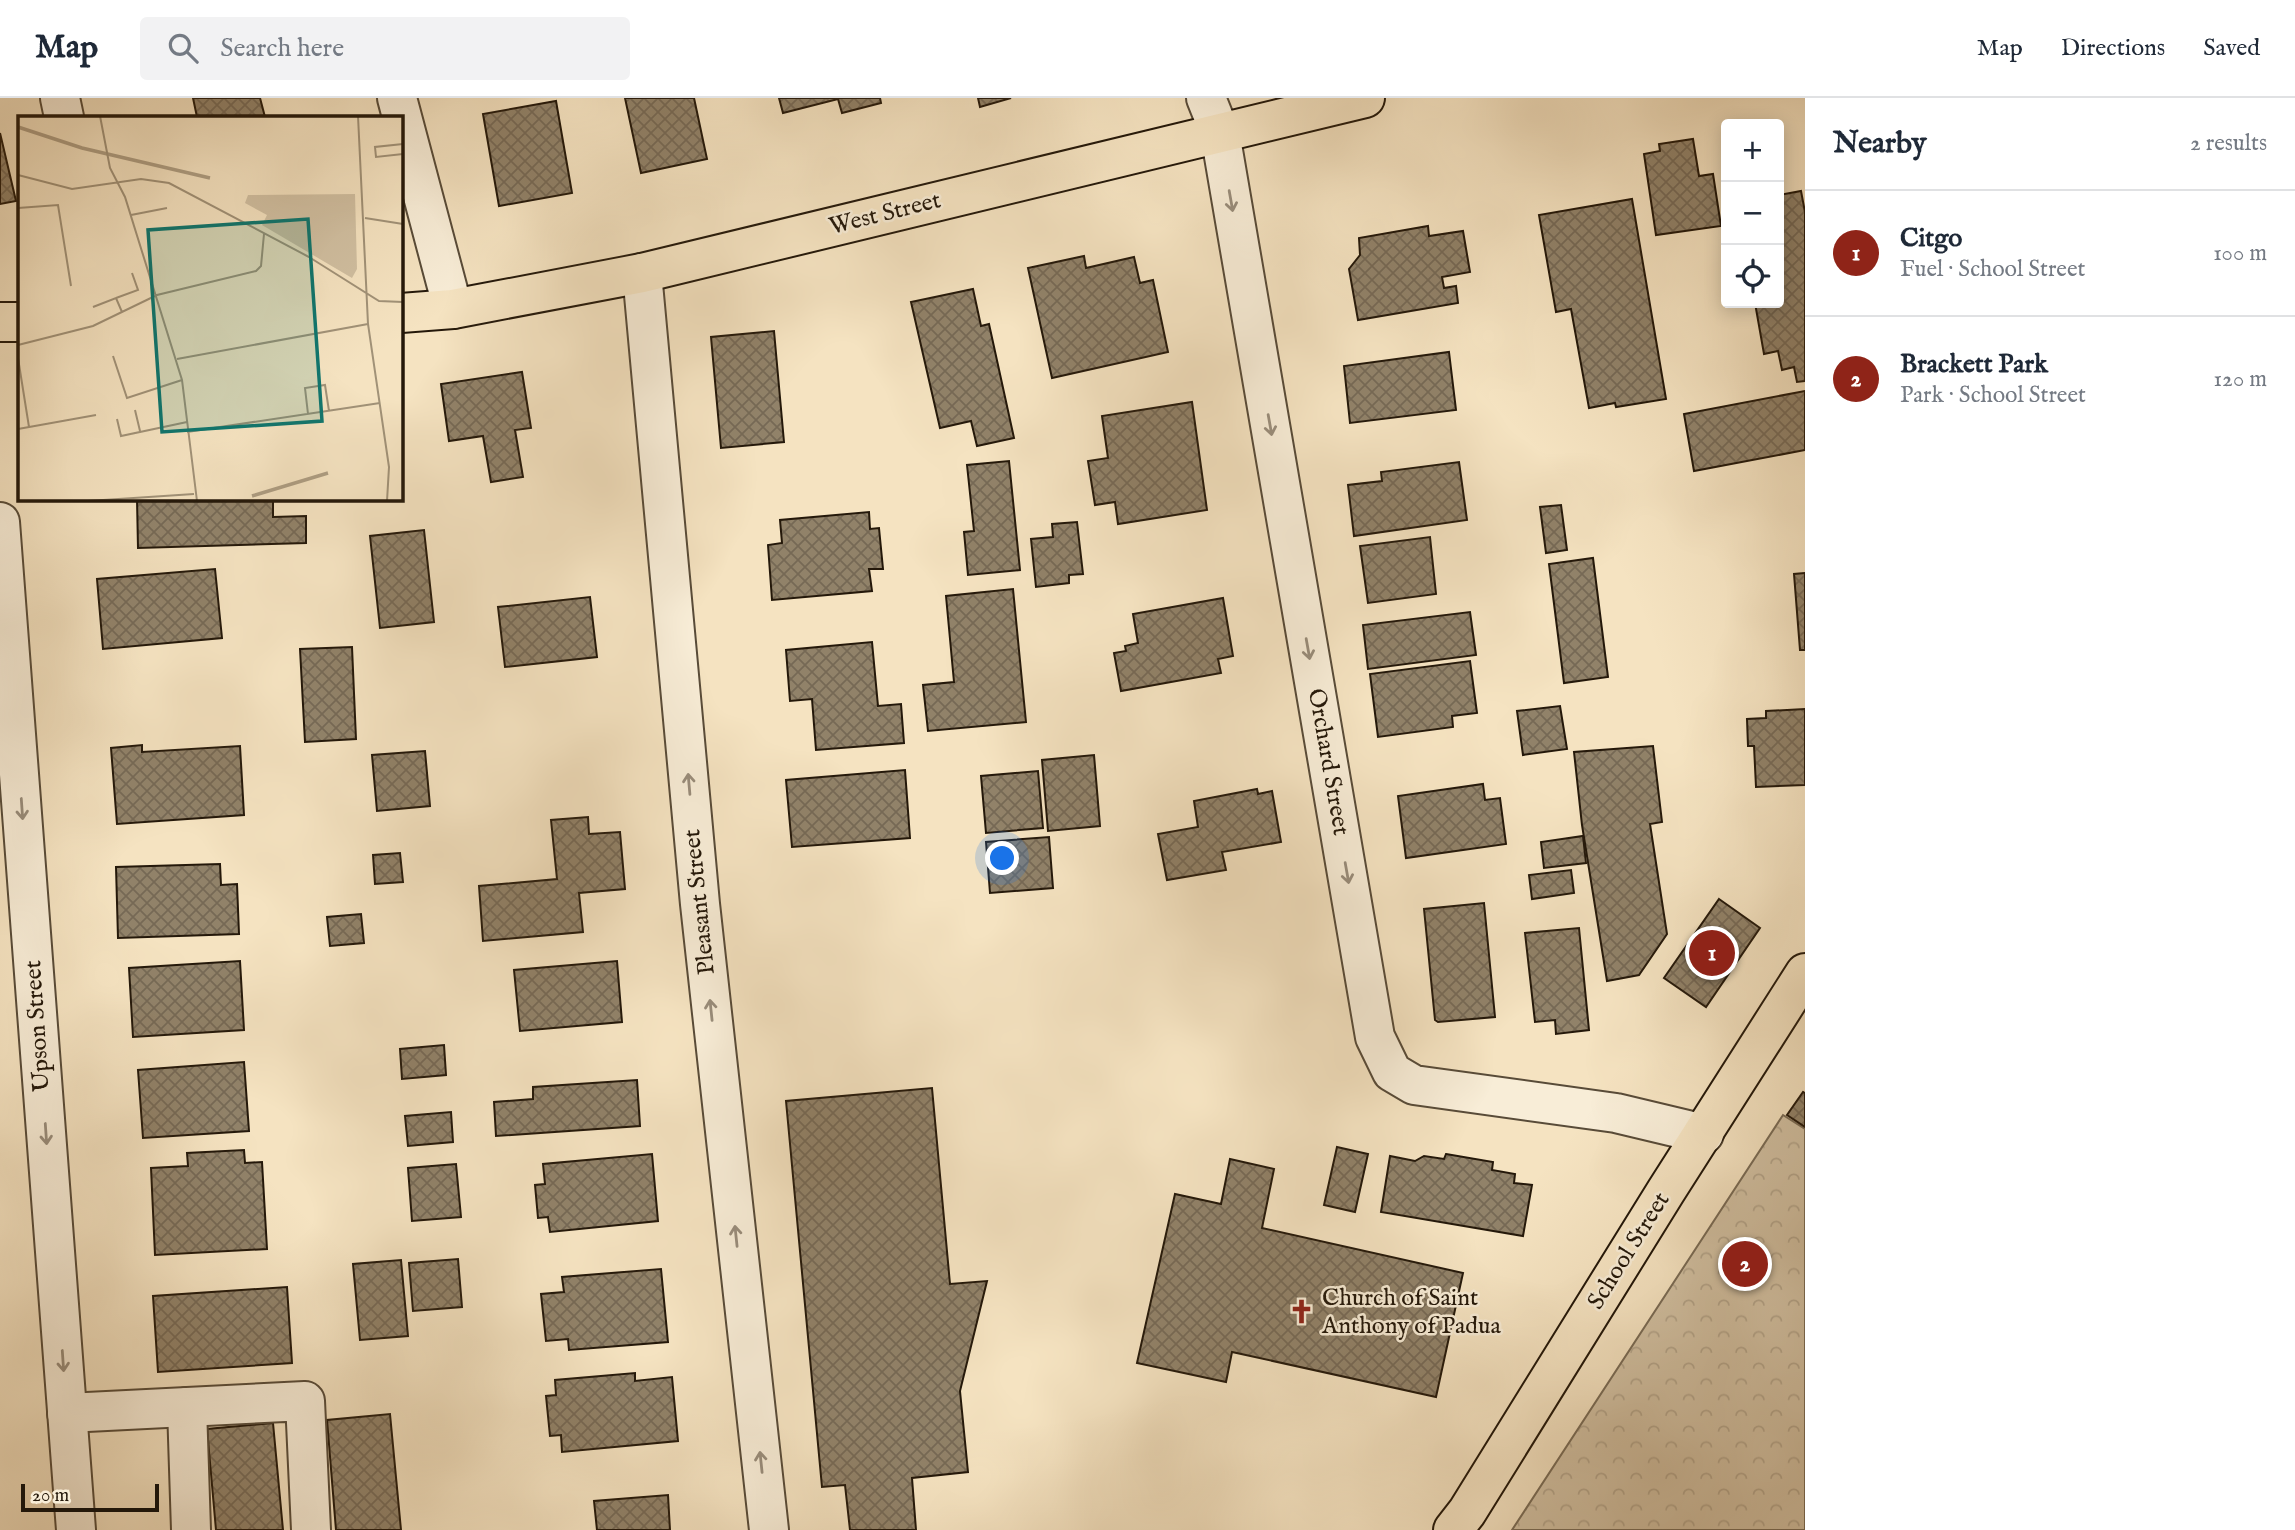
<!DOCTYPE html>
<meta charset="utf-8">
<style>
:root{--surface:#fff;--page:#f2f2f3;--text:#1f2937;--muted:#747a83;--line:#e0e1e3;--accent:#8f2418}
body{margin:0;font-family:"IM FELL English",serif;background:var(--page);color:var(--text)}
.controls{position:absolute;right:21px;top:21px;display:grid;overflow:hidden;border-radius:7px;box-shadow:0 4px 18px #0003}
.controls button{width:63px;height:63px;display:grid;place-items:center;padding:0;border:0;border-bottom:2px solid var(--line);background:var(--surface);color:var(--text);font:35px sans-serif}
.scale{position:absolute;left:21px;bottom:18px;width:138px;box-sizing:border-box;padding-left:7px;border:4px solid #24180a;border-top:0;font-size:19px;line-height:24px;white-space:nowrap;color:#24180a;-webkit-text-stroke:5px #f8edd7;paint-order:stroke}
.you{position:absolute;left:1003px;top:761px;width:24px;height:24px;margin:-18px;border:5px solid #fff;border-radius:50%;background:#1a73e8;box-shadow:0 0 0 10px #1a73e833}
.badge{display:grid;place-items:center;width:46px;height:46px;border-radius:50%;background:var(--accent);color:#fff;font-size:23px;font-weight:700}
.pin{position:absolute;translate:-50% -50%;border:4px solid #fff;box-shadow:0 2px 7px #0006}
.list{margin:0;padding:0;list-style:none}
h2{display:flex;justify-content:space-between;align-items:center;height:91px;margin:0;padding:0 28px;font-size:30px}
h2 small{font-size:23px;font-weight:400;color:var(--muted)}
.list li{display:grid;grid-template-columns:46px 1fr auto;gap:21px;align-items:center;box-sizing:border-box;height:126px;padding:0 28px;border-top:2px solid var(--line)}
.list b{display:block;font-size:26px;white-space:nowrap}
.list p{margin:0;font-size:23px;white-space:nowrap;color:var(--muted)}
.list em{font-size:23px;font-style:normal;color:var(--muted)}
.icon{flex:none;width:38px;height:38px;fill:none;stroke:currentColor;stroke-width:2;stroke-linecap:round;stroke-linejoin:round}
.map{position:relative;flex:none;width:1805px;height:1432px;overflow:hidden}
header{display:flex;align-items:center;gap:42px;box-sizing:border-box;height:98px;padding:0 35px;background:var(--surface);border-bottom:2px solid var(--line)}
header strong{font-size:33px}
nav{display:flex;gap:38px;margin-inline-start:auto;font-size:24px}
.search{width:490px;height:63px;background:var(--page);display:flex;align-items:center;gap:18px;box-sizing:border-box;padding:0 24px;border-radius:7px;color:var(--muted);font-size:26px}
main{display:flex}
aside{flex:1;background:var(--surface)}
.map>svg:first-child{display:block}
.park{fill:url(#park-crowns);stroke:#7a6c56;stroke-width:2}
.building{fill:url(#building-cross-hatch);stroke:#24180a;stroke-width:2}
.lines{fill:none;stroke-linecap:round;stroke-linejoin:round}
.minor-casing{stroke:#584b38;stroke-width:42}
.major-casing{stroke:#24180a;stroke-width:42}
.highway-casing{stroke:#24180a;stroke-width:42}
.minor{stroke:#f8edd7;stroke-width:38}
.major{stroke:#f5e3c1;stroke-width:38}
.highway{stroke:#f5e3c1;stroke-width:38}
.oneway{stroke:#998d7b}
.labels{text-anchor:middle;dominant-baseline:central;stroke-width:5;stroke-linejoin:round;paint-order:stroke}
.street-label{font-size:24px;fill:#24180a;stroke:#f8edd7}
.poi-label{font-size:24px;fill:#24180a;stroke:#f8edd7;text-anchor:start}
.inset-river{fill:none;stroke:#ae9e83;stroke-width:3.5}
.inset-road{fill:none;stroke:#a19278;stroke-width:2}
.view{fill:#0f766e;fill-opacity:0.15;stroke:#0f766e;stroke-width:3.5}
.inset-edge{fill:none;stroke:#24180a;stroke-width:3.5}
</style>
<header>
<strong>Map</strong>
<div class="search"><svg class="icon" aria-label="search" viewBox="0 0 24 24"><circle cx="10" cy="10" r="6"/><path d="M15 15l6 6"/></svg>Search here</div>
<nav><a>Map</a><a>Directions</a><a>Saved</a></nav>
</header>
<main>
<div class="map">
<svg width="1805" height="1432" viewBox="0 0 1805 1432">
<defs>
<pattern id="park-crowns" width="20" height="18" patternUnits="userSpaceOnUse" patternTransform="scale(1.75)"><rect width="20" height="18" fill="#d1c0a2"/><path d="M2 6a3 3 0 1 1 6 0M12 15a3 3 0 1 1 6 0" fill="none" stroke="#b3a48a"/></pattern>
<pattern id="building-cross-hatch" width="8" height="8" patternUnits="userSpaceOnUse" patternTransform="scale(1.75)"><rect width="8" height="8" fill="#918269"/><path d="M0 0l8 8M0 8l8-8" fill="none" stroke="#766955"/></pattern>
</defs>
<rect width="100%" height="100%" fill="#f5e3c1"/>
<filter id="stains"><feTurbulence type="fractalNoise" baseFrequency=".00286" numOctaves="4"/><feColorMatrix values="0 0 0 0 .2 0 0 0 0 .09 0 0 0 0 .02 0 0 0 .5 -.17"/></filter>
<radialGradient id="worn" r=".72"><stop offset=".6" stop-color="#630" stop-opacity="0"/><stop offset="1" stop-color="#630" stop-opacity=".3"/></radialGradient>
<polygon class="park" points="1783,1017 1805,1031 1805,1432 1512,1432"/>
<g class="building">
<polygon points="193,0 260,0 265,19 197,19"/>
<polygon points="625,0 694,0 707,61 641,75"/>
<polygon points="779,0 880,0 881,5 842,15 838,1 783,15"/>
<polygon points="978,0 1011,0 980,9"/>
<polygon points="556,3 572,95 499,108 483,16"/>
<polygon points="0,35 16,103 0,106"/>
<polygon points="1693,41 1699,78 1713,76 1721,128 1656,137 1644,56 1660,53 1659,46"/>
<polygon points="1801,93 1805,114 1805,283 1797,284 1794,269 1782,272 1778,253 1764,256 1755,205 1779,205 1779,97"/>
<polygon points="1632,101 1666,301 1616,309 1615,305 1589,310 1571,211 1556,214 1539,117"/>
<polygon points="1428,128 1429,138 1463,133 1470,174 1442,179 1444,190 1456,188 1458,205 1358,222 1349,171 1360,157 1359,140"/>
<polygon points="1084,158 1086,170 1134,159 1140,185 1153,182 1168,254 1052,280 1028,170"/>
<polygon points="973,191 981,228 989,226 1014,340 977,348 971,323 940,330 911,204"/>
<polygon points="774,233 784,344 721,350 711,239"/>
<polygon points="1449,254 1456,312 1350,325 1344,268"/>
<polygon points="522,274 531,330 515,332 523,379 491,384 483,338 449,343 441,286"/>
<polygon points="1805,293 1805,352 1694,373 1684,316"/>
<polygon points="1192,304 1207,412 1118,426 1115,404 1095,407 1088,363 1108,360 1102,318"/>
<polygon points="1009,363 1020,472 968,477 964,434 974,433 967,367"/>
<polygon points="1459,364 1467,422 1354,438 1348,387 1382,383 1381,374"/>
<polygon points="137,401 273,401 273,419 306,418 306,445 138,450"/>
<polygon points="1561,407 1567,452 1546,455 1540,409"/>
<polygon points="869,414 870,431 879,430 883,471 869,471 872,493 772,502 768,447 782,445 780,422"/>
<polygon points="1077,424 1083,476 1069,477 1069,485 1036,489 1031,441 1053,439 1052,426"/>
<polygon points="424,432 434,524 380,530 370,438"/>
<polygon points="1430,439 1436,496 1368,505 1360,448"/>
<polygon points="1593,460 1608,579 1564,585 1549,466"/>
<polygon points="215,471 222,540 103,551 97,481"/>
<polygon points="1805,475 1805,552 1800,552 1794,476"/>
<polygon points="1013,491 1026,624 928,633 923,587 954,584 946,498"/>
<polygon points="590,499 597,559 505,569 498,509"/>
<polygon points="1223,500 1233,558 1218,561 1221,575 1121,593 1114,555 1126,553 1125,548 1138,545 1133,516"/>
<polygon points="1470,514 1476,557 1368,571 1363,527"/>
<polygon points="872,544 878,608 901,606 904,645 816,652 812,601 790,603 786,552"/>
<polygon points="352,549 356,641 305,644 300,551"/>
<polygon points="1470,563 1477,615 1452,618 1453,629 1378,639 1370,576"/>
<polygon points="1560,608 1567,651 1523,657 1517,613"/>
<polygon points="1805,611 1805,687 1756,689 1754,648 1748,648 1747,621 1766,620 1766,613"/>
<polygon points="142,647 142,654 240,648 244,717 117,726 111,650"/>
<polygon points="1653,648 1662,724 1650,726 1667,836 1639,877 1607,883 1582,727 1574,654"/>
<polygon points="425,653 430,708 377,713 372,657"/>
<polygon points="1094,657 1100,728 1048,733 1042,662"/>
<polygon points="905,672 910,740 792,749 786,682"/>
<polygon points="1038,673 1043,730 986,735 981,678"/>
<polygon points="1483,686 1485,702 1500,700 1506,746 1406,760 1398,698"/>
<polygon points="1257,691 1258,696 1272,693 1281,744 1222,754 1226,772 1167,782 1158,736 1198,729 1194,703"/>
<polygon points="588,719 589,736 620,734 625,791 579,795 583,834 483,843 479,788 557,781 551,722"/>
<polygon points="1583,738 1586,765 1544,770 1541,744"/>
<polygon points="1049,739 1053,790 990,795 986,744"/>
<polygon points="400,755 403,784 375,786 373,757"/>
<polygon points="220,766 221,787 237,786 239,836 118,840 116,769"/>
<polygon points="1571,772 1574,795 1532,801 1529,777"/>
<polygon points="1719,801 1760,830 1706,909 1664,880"/>
<polygon points="1484,805 1495,919 1438,924 1435,922 1424,811"/>
<polygon points="361,816 364,845 330,848 327,819"/>
<polygon points="1579,830 1589,932 1556,936 1555,922 1535,924 1525,835"/>
<polygon points="240,863 244,932 133,939 129,870"/>
<polygon points="617,863 622,924 520,933 514,872"/>
<polygon points="444,947 446,977 402,981 400,951"/>
<polygon points="244,964 249,1033 143,1040 138,972"/>
<polygon points="637,982 640,1028 496,1038 494,1004 533,1001 533,989"/>
<polygon points="932,990 950,1186 987,1183 960,1293 968,1374 912,1380 916,1432 850,1432 845,1387 822,1389 786,1003"/>
<polygon points="1803,994 1805,995 1805,1029 1787,1017"/>
<polygon points="451,1014 453,1044 408,1048 405,1018"/>
<polygon points="1337,1049 1368,1056 1355,1114 1324,1107"/>
<polygon points="244,1052 245,1065 262,1064 267,1151 155,1157 151,1070 188,1068 187,1055"/>
<polygon points="652,1056 658,1123 550,1134 548,1119 538,1120 535,1087 545,1086 543,1066"/>
<polygon points="1446,1056 1493,1064 1492,1072 1515,1076 1514,1085 1532,1087 1523,1138 1381,1114 1390,1058 1415,1063 1424,1058 1444,1061"/>
<polygon points="1230,1061 1274,1071 1262,1130 1463,1175 1436,1299 1232,1254 1226,1284 1137,1265 1175,1096 1221,1106"/>
<polygon points="456,1066 461,1119 412,1123 408,1070"/>
<polygon points="458,1161 462,1209 413,1213 409,1165"/>
<polygon points="401,1162 408,1238 360,1242 353,1166"/>
<polygon points="661,1171 668,1244 569,1252 568,1241 546,1243 541,1196 564,1194 562,1179"/>
<polygon points="287,1189 292,1265 158,1274 153,1198"/>
<polygon points="635,1275 635,1283 672,1279 678,1343 562,1354 561,1337 550,1338 546,1298 556,1297 555,1282"/>
<polygon points="390,1316 401,1432 336,1432 327,1322"/>
<polygon points="273,1325 283,1432 216,1432 207,1331"/>
<polygon points="668,1397 670,1432 597,1432 594,1403"/>
</g>
<g class="lines">
<defs>
<g id="minor">
<polyline points="60,0 64,19"/>
<polyline points="397,0 453,211"/>
<polyline points="1206,0 1220,35 1375,939 1392,974 1414,987 1616,1015 1704,1036"/>
<polyline points="642,175 700,806 769,1432"/>
<polyline points="0,424 76,1432"/>
<polyline points="187,1309 191,1432"/>
<polyline points="67,1315 305,1303 311,1432"/>
</g>
<g id="major">
<polyline points="401,215 453,211 642,175 1365,0"/>
<polyline points="0,224 19,224"/>
</g>
<polyline id="highway" points="1453,1432 1467,1414 1666,1093 1805,875"/>
</defs>
<use href="#minor" class="minor-casing"/>
<use href="#major" class="major-casing"/>
<use href="#highway" class="highway-casing"/>
<use href="#minor" class="minor"/>
<use href="#major" class="major"/>
<use href="#highway" class="highway"/>
</g>
<defs><path id="oneway-shaft" d="M-6 0H5M1.5-3L5.5 0L1.5 3" fill="none" stroke-width="1.6" stroke-linecap="round" stroke-linejoin="round" transform="scale(1.75)"/></defs>
<g class="oneway">
<use href="#oneway-shaft" transform="translate(1231 103) rotate(80)"/>
<use href="#oneway-shaft" transform="translate(1270 327) rotate(80)"/>
<use href="#oneway-shaft" transform="translate(1308 551) rotate(80)"/>
<use href="#oneway-shaft" transform="translate(689 686) rotate(-95)"/>
<use href="#oneway-shaft" transform="translate(22 711) rotate(86)"/>
<use href="#oneway-shaft" transform="translate(1347 775) rotate(80)"/>
<use href="#oneway-shaft" transform="translate(711 912) rotate(-96)"/>
<use href="#oneway-shaft" transform="translate(46 1036) rotate(86)"/>
<use href="#oneway-shaft" transform="translate(736 1138) rotate(-96)"/>
<use href="#oneway-shaft" transform="translate(63 1263) rotate(86)"/>
<use href="#oneway-shaft" transform="translate(761 1364) rotate(-96)"/>
</g>
<defs>
<symbol id="church-bare" viewBox="-9 -9 18 18"><path d="M-1.2-6h2.4v3.5h3.3v2.4h-3.3V6h-2.4V-.1h-3.3v-2.4h3.3Z" fill="#8f2418" stroke="#f8edd7" stroke-width="2.5" paint-order="stroke"/></symbol>
</defs>
<g fill-rule="evenodd">
<use href="#church-bare" x="1284" y="1196" width="35" height="35"/>
</g>
<g class="labels">
<g class="street-label">
<text transform="translate(885 116) rotate(-14)">West Street</text>
<text transform="translate(1328 664) rotate(80)">Orchard Street</text>
<text transform="translate(700 804) rotate(-96)">Pleasant Street</text>
<text transform="translate(38 928) rotate(-94)">Upson Street</text>
<text transform="translate(1629 1153) rotate(-58)">School Street</text>
</g>
<g class="poi-label">
<text x="1322" y="1200">Church of Saint<tspan x="1322" dy="28">Anthony of Padua</tspan></text>
</g>
</g>
<g transform="translate(18 18)">
<rect width="385" height="385" fill="#f5e3c1"/>
<path d="M337,78L339,153L334,162L244,109L249,99L227,87L230,79Z" fill="#d1c0a2"/>
<path d="M287 90a10 10 0 1 1 20 0a10 10 0 1 1-20 0Z" fill="#d1c0a2"/>
<path class="inset-river" d="M0,11L64,32L192,62M234,380L310,357"/>
<path class="inset-road" d="M82,0L92,52L107,81L164,264L179,385M340,0L350,208L371,351L369,385M385,28L357,31L358,41L385,38M0,59L54,73L123,63L151,67L291,141L361,185L385,186M0,92L40,89L53,170M113,99L149,92M347,102L385,108M98,182L120,174L114,157M75,191L98,182L104,196M0,229L75,210L139,179L238,155L243,150L246,118M95,240L109,282L164,264M0,242L11,311M159,243L350,208M117,294L122,315M290,298L287,272L307,269L311,295M99,303L103,320L169,306M0,313L78,299M169,316L362,287M70,385L176,378"/>
<path class="view" d="M290,103L304,305L144,316L130,114Z"/>
<rect width="385" height="385" class="inset-edge"/>
</g>
<rect width="100%" height="100%" filter="url(#stains)"/>
<rect width="100%" height="100%" fill="url(#worn)"/>
</svg>
<div class="controls">
<button>+</button>
<button>−</button>
<button><svg class="icon" aria-label="locate" viewBox="0 0 24 24"><circle cx="12" cy="12" r="6"/><path d="M12 2v4M12 18v4M2 12h4M18 12h4"/></svg></button>
</div>
<div class="scale">20 m</div>
<div class="you"></div>
<div class="pin badge" style="left:1712px;top:855px">1</div>
<div class="pin badge" style="left:1745px;top:1166px">2</div>
</div>
<aside>
<h2>Nearby<small>2 results</small></h2>
<ul class="list">
<li><span class="badge">1</span><div><b>Citgo</b><p>Fuel · School Street</p></div><em>100 m</em></li>
<li><span class="badge">2</span><div><b>Brackett Park</b><p>Park · School Street</p></div><em>120 m</em></li>
</ul>
</aside>
</main>
